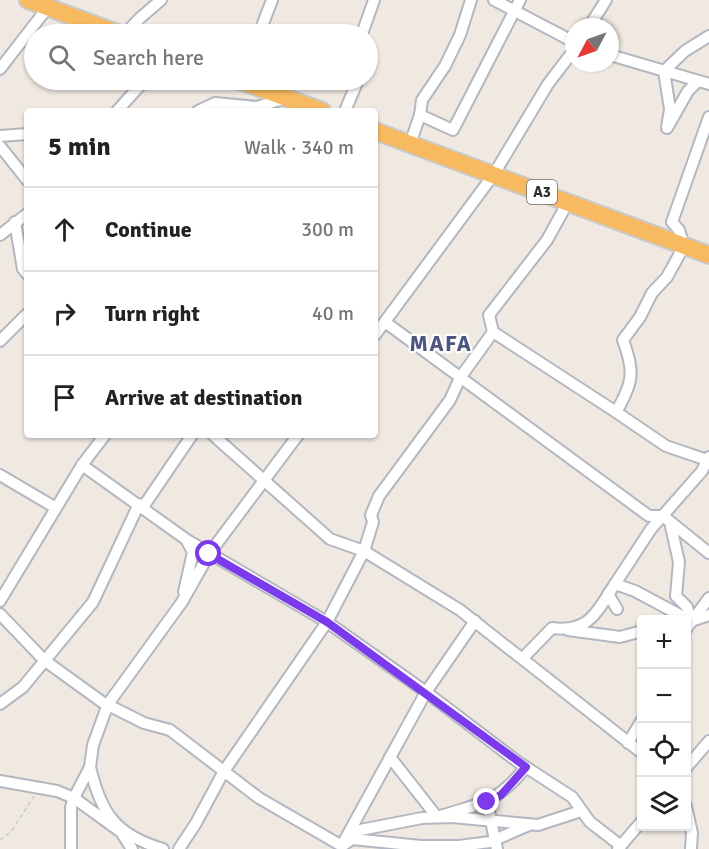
<!DOCTYPE html>
<meta charset="utf-8">
<style>
:root{--surface:#fff;--page:#f6f6f6;--text:#222;--muted:#767676;--line:#e0e0e0}
body{margin:0;font-family:Signika,sans-serif;background:var(--page);color:var(--text)}
.controls{position:absolute;right:18px;bottom:18px;display:grid;overflow:hidden;border-radius:6px;box-shadow:0 2px 4px #0004}
.controls button{width:54px;height:54px;display:grid;place-items:center;padding:0;border:0;border-bottom:2px solid var(--line);background:var(--surface);color:var(--text);font:30px sans-serif}
.compass{position:absolute;left:565px;top:18px;width:54px;height:54px;border-radius:50%;background:var(--surface);box-shadow:0 2px 4px #0004;rotate:229deg}
.stop{position:absolute;width:18px;height:18px;margin:-14px;border:4px solid #7c3aed;border-radius:50%;background:#fff}
.stop.end{background:#7c3aed;border-color:#fff;box-shadow:0 2px 6px #0008}
.list{margin:0;padding:0;list-style:none}
h2{display:flex;justify-content:space-between;align-items:center;height:78px;margin:0;padding:0 24px;font-size:26px}
h2 small{font-size:20px;font-weight:400;color:var(--muted)}
.list li{display:grid;grid-template-columns:39px 1fr auto;gap:18px;align-items:center;box-sizing:border-box;height:84px;padding:0 24px;border-top:2px solid var(--line)}
.list b{display:block;font-size:22px;white-space:nowrap}
.list em{font-size:20px;font-style:normal;color:var(--muted)}
.icon{flex:none;width:33px;height:33px;fill:none;stroke:currentColor;stroke-width:2;stroke-linecap:round;stroke-linejoin:round}
.map{position:relative;flex:none;width:709px;height:849px;overflow:hidden}
.search{position:absolute;background:var(--surface);box-shadow:0 2px 4px #0004;left:24px;top:24px;width:354px;height:66px;display:flex;align-items:center;gap:15px;box-sizing:border-box;padding:0 21px;border-radius:33px;color:var(--muted);font-size:22px}
.panel{position:absolute;background:var(--surface);box-shadow:0 2px 4px #0004;left:24px;top:108px;width:354px;height:330px;border-radius:6px}
.map>svg:first-child{display:block}
.lines{fill:none;stroke-linecap:round;stroke-linejoin:round}
.minor-casing{stroke:#b4b7c1;stroke-width:14}
.trunk-casing{stroke:#c9c9c9;stroke-width:20}
.path{stroke:#c9c9c9;stroke-width:1.5;stroke-dasharray:4.5 3;stroke-linecap:butt}
.minor{stroke:#fff;stroke-width:10}
.trunk{stroke:#f8ba60;stroke-width:16}
.route{stroke:#7c3aed;stroke-width:8}
.labels{text-anchor:middle;dominant-baseline:central;stroke-width:4.5;stroke-linejoin:round;paint-order:stroke}
.shield{fill:#fff;stroke:#6d6d6d;stroke-width:1.5}
.shield-label{font-size:15px;font-weight:bold;fill:#2e2e2e}
.district-label{font-size:22px;font-weight:bold;letter-spacing:1.5px;fill:#4d5680;stroke:#fff}
</style>
<div class="map">
<svg width="709" height="849" viewBox="0 0 709 849">
<rect width="100%" height="100%" fill="#efe9e1"/>
<g class="lines">
<defs>
<g id="minor">
<polyline points="494,0 574,42"/>
<polyline points="589,27 606,0"/>
<polyline points="125,34 140,18 161,0"/>
<polyline points="259,34 272,0"/>
<polyline points="362,34 374,0"/>
<polyline points="610,55 709,84"/>
<polyline points="0,69 48,7"/>
<polyline points="698,81 688,91 667,128 670,109 664,71 685,51 709,36"/>
<polyline points="117,111 145,80"/>
<polyline points="198,111 215,103 257,107 286,98"/>
<polyline points="345,111 358,80"/>
<polyline points="420,115 453,130 520,0"/>
<polyline points="0,136 27,134"/>
<polyline points="410,144 420,115 422,100 445,66 460,35 471,0"/>
<polyline points="0,146 27,180"/>
<polyline points="15,222 23,269 27,274"/>
<polyline points="0,235 27,214"/>
<polyline points="385,322 649,516 663,516 709,553"/>
<polyline points="493,332 616,412"/>
<polyline points="375,335 494,174 548,84 574,50"/>
<polyline points="0,341 27,314"/>
<polyline points="213,435 330,539 364,551 460,610 642,753"/>
<path d="M707,460L666,446L616,412C633,383 635,372 623,340L640,317L652,293L667,277L684,246L679,230L672,222L709,117"/>
<polyline points="82,465 187,540 327,622 426,692 518,762 572,797 590,822 621,846"/>
<polyline points="0,475 56,508"/>
<polyline points="143,507 192,435"/>
<polyline points="670,522 679,562 676,596 687,607 691,621"/>
<polyline points="615,584 651,529 702,471 709,457"/>
<polyline points="184,592 193,552 187,541"/>
<polyline points="608,594 617,609"/>
<polyline points="0,601 82,465 105,435"/>
<polyline points="0,614 44,660 102,702 144,723 170,730 259,798 342,846 352,839 421,846 459,846 490,842 529,825"/>
<polyline points="686,629 709,598"/>
<polyline points="568,630 620,637 642,631"/>
<path d="M523,658L552,628C590,633 597,611 615,584L635,591L691,621L709,615"/>
<polyline points="0,704 23,687 93,602 139,504"/>
<polyline points="628,743 642,720"/>
<path d="M390,757L437,817C481,803 495,805 526,767"/>
<polyline points="90,767 93,745 108,704 182,602 209,554 298,435"/>
<polyline points="686,768 709,741"/>
<path d="M0,781L57,791L74,798L90,767C101,814 116,835 163,849"/>
<polyline points="487,802 497,849"/>
<polyline points="686,806 692,833 691,849"/>
<polyline points="350,832 422,818 452,817 538,825 581,811"/>
<polyline points="342,845 426,692 475,621"/>
<polyline points="71,849 71,807 74,798 121,832 132,849"/>
<polyline points="179,849 196,823 224,771 327,622 364,551 373,522 371,515 379,496 450,400 460,378 493,332 489,315 547,240 568,202"/>
<polyline points="618,849 642,821"/>
</g>
<g id="trunk">
<polyline points="28,0 120,34"/>
<polyline points="238,80 322,111"/>
<polyline points="375,131 709,255"/>
</g>
</defs>
<use href="#minor" class="minor-casing"/>
<use href="#trunk" class="trunk-casing"/>
<polyline class="path" points="0,840 11,832 34,796"/>
<use href="#minor" class="minor"/>
<use href="#trunk" class="trunk"/>
</g>
<g class="lines">
<polyline class="route" points="209,554 327,622 526,767 501,795 487,802"/>
</g>
<g class="labels">
<rect class="shield" x="527" y="180" width="30" height="24" rx="4.5"/>
<g class="shield-label">
<text x="542" y="192">A3</text>
</g>
<g class="district-label">
<text x="441" y="343">MAFA</text>
</g>
</g>
</svg>
<div class="controls">
<button>+</button>
<button>−</button>
<button><svg class="icon" aria-label="locate" viewBox="0 0 24 24"><circle cx="12" cy="12" r="6"/><path d="M12 2v4M12 18v4M2 12h4M18 12h4"/></svg></button>
<button><svg class="icon" aria-label="layers" viewBox="0 0 24 24"><path d="M12 4l9 5-9 5-9-5zM3 14l9 5 9-5"/></svg></button>
</div>
<svg class="compass" viewBox="-18 -18 36 36"><path d="M0-13l5 13h-10z" fill="#e53935"/><path d="M0 13l5-13h-10z" fill="#767676"/></svg>
<div class="stop" style="left:209px;top:554px"></div>
<div class="stop end" style="left:487px;top:802px"></div>
<div class="search"><svg class="icon" aria-label="search" viewBox="0 0 24 24"><circle cx="10" cy="10" r="6"/><path d="M15 15l6 6"/></svg>Search here</div>
<section class="panel">
<h2>5 min<small>Walk · 340 m</small></h2>
<ul class="list">
<li><svg class="icon" aria-label="ahead" viewBox="0 0 24 24"><path d="M12 20V5M6 11l6-6 6 6"/></svg><div><b>Continue</b></div><em>300 m</em></li>
<li><svg class="icon" aria-label="right" viewBox="0 0 24 24"><path d="M7 20v-9h11M14 6l5 5-5 5"/></svg><div><b>Turn right</b></div><em>40 m</em></li>
<li><svg class="icon" aria-label="arrive" viewBox="0 0 24 24"><path d="M6 21V4h12l-3 4 3 4H6"/></svg><div><b>Arrive at destination</b></div></li>
</ul>
</section>
</div>
